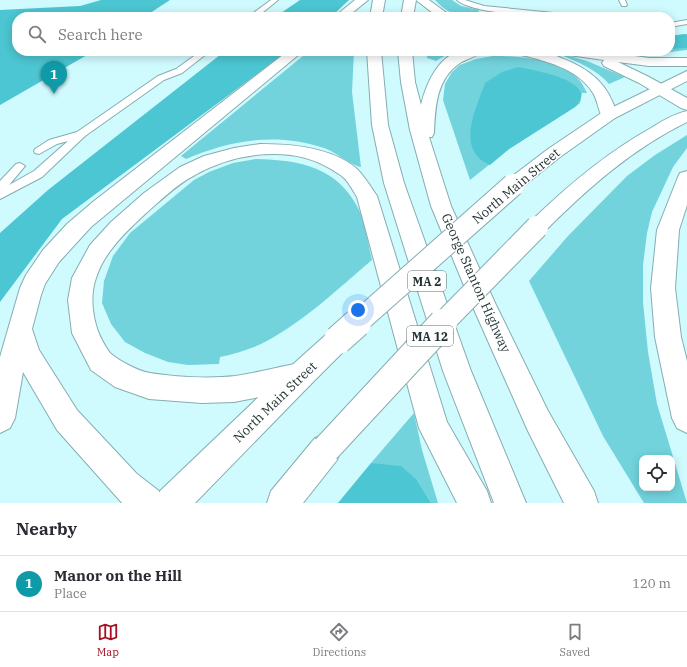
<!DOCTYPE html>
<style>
:root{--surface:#fff;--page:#f7f7f7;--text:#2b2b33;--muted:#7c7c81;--line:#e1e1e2;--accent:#a70f21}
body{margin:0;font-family:"IBM Plex Serif",serif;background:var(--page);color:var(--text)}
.controls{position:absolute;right:12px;bottom:12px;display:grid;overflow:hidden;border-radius:8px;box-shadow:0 2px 10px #0003}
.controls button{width:36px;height:36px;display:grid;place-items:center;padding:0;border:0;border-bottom:1px solid var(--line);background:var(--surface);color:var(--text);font:20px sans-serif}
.you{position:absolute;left:358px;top:310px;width:14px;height:14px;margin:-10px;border:3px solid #fff;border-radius:50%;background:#1a73e8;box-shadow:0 0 0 6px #1a73e833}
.badge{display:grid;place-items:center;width:26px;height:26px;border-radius:50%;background:var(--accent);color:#fff;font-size:13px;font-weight:700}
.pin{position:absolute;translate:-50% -33px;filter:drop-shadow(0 1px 2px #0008)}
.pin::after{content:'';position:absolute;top:21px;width:14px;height:12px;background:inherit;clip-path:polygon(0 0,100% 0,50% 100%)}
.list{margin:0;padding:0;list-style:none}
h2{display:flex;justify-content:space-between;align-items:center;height:52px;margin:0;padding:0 16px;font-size:17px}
h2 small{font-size:13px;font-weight:400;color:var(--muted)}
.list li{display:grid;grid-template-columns:26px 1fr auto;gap:12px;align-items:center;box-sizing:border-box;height:56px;padding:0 16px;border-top:1px solid var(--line)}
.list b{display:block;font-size:15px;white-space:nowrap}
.list p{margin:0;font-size:13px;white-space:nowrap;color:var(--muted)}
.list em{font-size:13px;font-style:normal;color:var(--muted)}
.icon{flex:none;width:22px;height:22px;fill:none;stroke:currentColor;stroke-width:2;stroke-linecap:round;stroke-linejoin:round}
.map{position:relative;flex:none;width:687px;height:503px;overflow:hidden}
.search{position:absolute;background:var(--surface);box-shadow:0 2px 10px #0003;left:12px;right:12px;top:12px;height:44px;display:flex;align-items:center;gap:10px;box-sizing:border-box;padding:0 14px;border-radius:16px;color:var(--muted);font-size:15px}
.sheet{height:108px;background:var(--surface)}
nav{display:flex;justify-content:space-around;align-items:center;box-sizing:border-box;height:56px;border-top:1px solid var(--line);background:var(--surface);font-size:11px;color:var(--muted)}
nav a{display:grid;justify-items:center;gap:2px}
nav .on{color:var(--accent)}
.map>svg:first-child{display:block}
.green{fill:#72d3dd;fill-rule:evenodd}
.forest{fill:#4cc6d2}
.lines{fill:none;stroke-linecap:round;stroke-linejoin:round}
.service-casing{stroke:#85adb1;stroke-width:2}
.primary-casing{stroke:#85adb1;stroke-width:2}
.trunk-casing{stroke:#85adb1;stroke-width:2}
.motorway-casing{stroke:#85adb1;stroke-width:2}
.service{fill:#fff;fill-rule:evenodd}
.primary{fill:#fff;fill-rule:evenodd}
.trunk{fill:#fff;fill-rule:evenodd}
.motorway{fill:#fff;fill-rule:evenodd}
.trunk-bridge-far2-casing{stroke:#85adb1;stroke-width:18;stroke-linecap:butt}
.trunk-bridge-far1-casing{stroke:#85adb1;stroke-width:24;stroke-linecap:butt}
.trunk-bridge-casing{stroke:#85adb1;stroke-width:30;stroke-linecap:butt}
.trunk-bridge-far2{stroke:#fff;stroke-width:17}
.trunk-bridge-far1{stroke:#fff;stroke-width:22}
.trunk-bridge{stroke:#fff;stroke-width:28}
.labels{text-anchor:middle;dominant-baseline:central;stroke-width:3;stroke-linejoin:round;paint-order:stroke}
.shield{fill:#fefefe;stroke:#616d6e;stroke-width:1}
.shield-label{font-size:12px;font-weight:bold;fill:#1e2f31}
.street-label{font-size:13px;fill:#1e2f31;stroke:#fefefe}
</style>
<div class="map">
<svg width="687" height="503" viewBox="0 0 687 503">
<rect width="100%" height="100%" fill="#cffafe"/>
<g class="green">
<path d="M435,0H452L461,6L479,10L478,15L490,17C467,17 452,19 435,0Z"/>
<polygon points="687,34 687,50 662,53 664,55 629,54 602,51 670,51 670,36"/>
<path d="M309,51H354L352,92L361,167C354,167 334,151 324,148C277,132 230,140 186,159L181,156Z"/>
<polygon points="427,51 453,51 436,61 427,58"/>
<path d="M562,54L587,61L625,77L609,84C597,70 578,62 561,55Z"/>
<path d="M493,56C519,56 563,59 581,82C583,85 585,89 587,93H582L580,103L575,107L509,149L470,180L443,100L445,84L452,72L460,65L476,59Z"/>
<path d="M687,135V148L673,167L652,212L647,233L643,265V302L648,352L657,404L687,503H644L603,436L529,281L568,236L627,176L655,155ZM642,458H672V488H642Z"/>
<path d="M256,159C300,160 338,167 359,210C366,225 368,244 372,260C339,288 300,325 261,344C248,350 234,354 220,357L219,364L188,365L168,362L145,353L125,342L111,324L102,303L104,281L113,256L130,233L194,180L209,172L233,163Z"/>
<polygon points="414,413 422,450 438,503 431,503 417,480 371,463"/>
</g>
<g class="forest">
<polygon points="101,0 170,0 144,17 17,17 17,51 94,51 0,105 0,10 80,6"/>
<polygon points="300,0 349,0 331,17 275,17"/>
<polygon points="685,34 687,35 687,48 670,49 670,36"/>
<polygon points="225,51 288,51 62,219 0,302 0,233 48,190"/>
<path d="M518,67C533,70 602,81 575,107L509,149L490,165C485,162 480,160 477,156C461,136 478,104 485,83L502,72Z"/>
<polygon points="371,463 401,466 417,480 431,503 338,503"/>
</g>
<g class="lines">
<defs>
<g id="service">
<polygon points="271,0 278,0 257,17 248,17"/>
<path d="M457,0H465L484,6L574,15L578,17C553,17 473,15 457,0Z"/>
<polygon points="619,0 625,0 627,5 626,6 622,6"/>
<polygon points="687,20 687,24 670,27 670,23"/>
<polygon points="201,51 210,51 182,73 164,80 85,136 42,177 0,199 0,181 16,164 20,163 25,166 9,185 34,171 68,141 57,144 39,154 35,153 34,151 35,149 49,140 77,132 158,76 176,69"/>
</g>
<polygon id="primary" points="300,363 310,367 314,376 310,385 195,503 156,503 160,491 290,367"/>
<g id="trunk">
<polygon points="687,71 687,81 615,118 560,157 520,189 513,191 506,189 503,185 506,181 548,149 603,112"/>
<path d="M687,111V122C632,149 587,189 544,232L537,235L530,232L527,227L530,222C567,186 606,153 651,128C662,121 674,114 687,111Z"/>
<polygon points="338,329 347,332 351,340 347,348 310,385 300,389 290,385 286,376 290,367 329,332"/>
<polygon points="326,434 337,438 341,449 337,460 303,503 267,503 271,491 315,438"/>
</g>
<g id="motorway">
<polygon points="355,0 368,0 347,17 334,17"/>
<polygon points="373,0 385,0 382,17 370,17"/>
<polygon points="404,0 416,0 413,17 401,17"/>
<polygon points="416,0 429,0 452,17 438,17"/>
<polygon points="288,51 303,51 91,227 59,262 45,284 41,295 32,329 39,350 77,410 137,474 159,491 163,503 122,503 57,430 23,372 15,418 10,428 0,433 0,357 20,288 26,275 43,250 67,224 94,201"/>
<polygon points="367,51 381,51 388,125 404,183 471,371 526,503 494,503 443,371 384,183 372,125"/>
<path d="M398,51H412L415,82L421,105C426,84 438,56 461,51C467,50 475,51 481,51C477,57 466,59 460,63C436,79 435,108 434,133L432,137H429L451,206L496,305L548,411L594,491L598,503H564L528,431L472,305L431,206L410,130L401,82Z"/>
<path d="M515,51C523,51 532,50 540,51C547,52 555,55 561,58C590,69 609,84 617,115L615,118L609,120L603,118C598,111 598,101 593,93C578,68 543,60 517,54Z"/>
<polygon points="562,51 599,51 649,58 687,58 687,66 649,66 618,62 649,77 687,98 687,110 681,108 639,83 604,66 602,63 604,60 569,55 564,54"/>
<path d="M260,144C291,144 332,147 357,169C364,176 371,187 377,196L447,422L487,491L491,503H457L419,428L357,197C353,191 349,182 343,177C340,174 335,172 331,169C291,144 234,153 195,175C177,184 160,201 145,214C126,232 104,252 96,278C89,297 93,323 102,340C104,344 107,349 110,353C119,361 138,371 150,373C175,377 209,379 235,376C256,373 278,367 300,363L310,367L314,376L310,385L300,389L234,402L202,403L149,399L115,387L91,370L72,333L68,300L72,278L90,245L111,222L144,193L180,167L204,156L234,148Z"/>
<polygon points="687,171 687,205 679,230 675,288 681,337 687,361 687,433 677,428 672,418 655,337 651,288 657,230 678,177 680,173"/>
</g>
</defs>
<use href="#service" class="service-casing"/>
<use href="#primary" class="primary-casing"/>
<use href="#trunk" class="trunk-casing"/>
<use href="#motorway" class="motorway-casing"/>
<use href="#service" class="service"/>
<use href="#primary" class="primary"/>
<use href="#trunk" class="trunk"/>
<use href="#motorway" class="motorway"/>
<defs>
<polyline id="trunk-bridge-far2" points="512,186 513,185"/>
<g id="trunk-bridge-far1">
<polyline points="356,324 513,185"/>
<polyline points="442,324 537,227"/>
</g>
<g id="trunk-bridge">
<polyline points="338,340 357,323"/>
<polyline points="326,449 443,323"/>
</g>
</defs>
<use href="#trunk-bridge-far2" class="trunk-bridge-far2-casing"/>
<use href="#trunk-bridge-far1" class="trunk-bridge-far1-casing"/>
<use href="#trunk-bridge" class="trunk-bridge-casing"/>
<use href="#trunk-bridge-far2" class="trunk-bridge-far2"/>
<use href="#trunk-bridge-far1" class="trunk-bridge-far1"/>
<use href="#trunk-bridge" class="trunk-bridge"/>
</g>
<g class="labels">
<g class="shield">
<rect x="408" y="271" width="38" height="20" rx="3"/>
<rect x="407" y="326" width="46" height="20" rx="3"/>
</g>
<g class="shield-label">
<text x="427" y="281">MA 2</text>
<text x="430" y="336">MA 12</text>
</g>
<g class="street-label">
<text transform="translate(516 186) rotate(-40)">North Main Street</text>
<text transform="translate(476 283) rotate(66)">George Stanton Highway</text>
<text transform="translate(275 402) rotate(-44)">North Main Street</text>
</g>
</g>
</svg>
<div class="controls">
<button><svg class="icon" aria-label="locate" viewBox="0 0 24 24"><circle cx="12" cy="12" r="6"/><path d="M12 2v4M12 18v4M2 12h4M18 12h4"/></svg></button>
</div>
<div class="you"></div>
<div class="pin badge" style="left:54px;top:94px;background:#0f9aa8">1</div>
<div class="search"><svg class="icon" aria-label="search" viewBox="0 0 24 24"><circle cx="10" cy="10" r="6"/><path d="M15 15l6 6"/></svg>Search here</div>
</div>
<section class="sheet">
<h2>Nearby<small></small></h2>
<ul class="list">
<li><span class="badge" style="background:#0f9aa8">1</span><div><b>Manor on the Hill</b><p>Place</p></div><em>120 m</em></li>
</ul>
</section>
<nav>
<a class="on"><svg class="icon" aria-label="map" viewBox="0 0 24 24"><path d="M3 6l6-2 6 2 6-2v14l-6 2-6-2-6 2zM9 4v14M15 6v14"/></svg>Map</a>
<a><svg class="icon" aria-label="directions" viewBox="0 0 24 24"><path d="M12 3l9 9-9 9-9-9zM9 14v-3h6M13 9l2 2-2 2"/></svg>Directions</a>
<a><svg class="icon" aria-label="saved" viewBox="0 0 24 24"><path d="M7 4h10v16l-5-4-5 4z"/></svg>Saved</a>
</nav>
